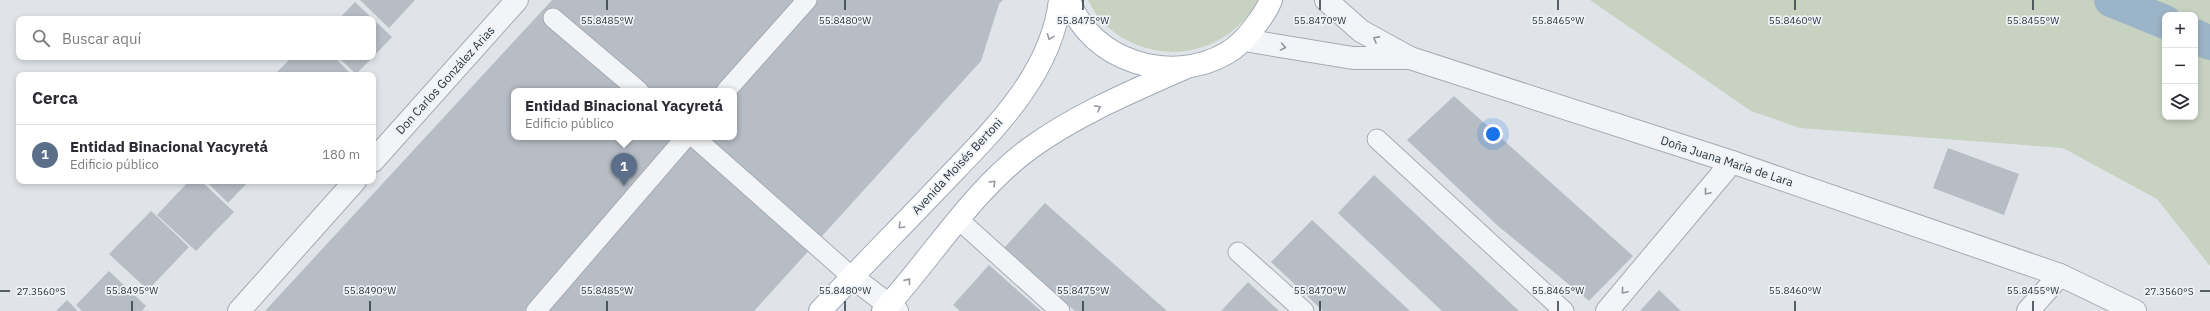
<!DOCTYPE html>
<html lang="es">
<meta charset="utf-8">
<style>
:root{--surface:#fff;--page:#f7f7f7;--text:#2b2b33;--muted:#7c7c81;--line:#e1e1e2;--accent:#d93025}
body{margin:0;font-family:"IBM Plex Sans",sans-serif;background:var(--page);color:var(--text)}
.controls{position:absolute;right:12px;top:12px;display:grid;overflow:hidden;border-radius:8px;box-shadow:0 2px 6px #0003}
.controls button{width:36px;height:36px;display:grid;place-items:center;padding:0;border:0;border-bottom:1px solid var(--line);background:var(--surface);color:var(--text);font:20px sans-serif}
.you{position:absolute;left:1493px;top:134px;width:14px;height:14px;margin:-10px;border:3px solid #fff;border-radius:50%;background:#1a73e8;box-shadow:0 0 0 6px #1a73e833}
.badge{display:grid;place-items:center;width:26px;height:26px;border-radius:50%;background:var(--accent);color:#fff;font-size:13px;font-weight:700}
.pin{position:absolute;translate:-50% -33px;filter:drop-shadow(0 1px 2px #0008)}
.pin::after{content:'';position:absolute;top:21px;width:14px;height:12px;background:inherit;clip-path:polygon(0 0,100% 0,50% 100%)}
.popup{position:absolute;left:511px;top:88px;width:226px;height:52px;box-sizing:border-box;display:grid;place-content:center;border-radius:8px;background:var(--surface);filter:drop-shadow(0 1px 3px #0005);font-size:13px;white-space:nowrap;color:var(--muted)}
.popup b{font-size:15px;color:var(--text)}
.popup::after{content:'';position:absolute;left:50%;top:100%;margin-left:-8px;border:8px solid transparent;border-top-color:var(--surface)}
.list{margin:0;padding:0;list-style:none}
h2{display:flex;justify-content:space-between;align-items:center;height:52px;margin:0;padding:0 16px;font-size:17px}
h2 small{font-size:13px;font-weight:400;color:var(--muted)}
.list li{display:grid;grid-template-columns:26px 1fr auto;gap:12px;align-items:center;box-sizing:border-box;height:60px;padding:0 16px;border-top:1px solid var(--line)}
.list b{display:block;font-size:15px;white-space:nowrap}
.list p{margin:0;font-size:13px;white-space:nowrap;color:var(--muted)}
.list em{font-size:13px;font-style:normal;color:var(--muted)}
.icon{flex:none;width:22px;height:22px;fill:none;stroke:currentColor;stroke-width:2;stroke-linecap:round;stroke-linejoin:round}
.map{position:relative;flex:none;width:2210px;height:311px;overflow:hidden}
.search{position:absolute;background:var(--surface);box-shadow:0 2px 6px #0003;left:16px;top:16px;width:360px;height:44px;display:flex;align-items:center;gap:10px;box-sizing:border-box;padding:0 14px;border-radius:8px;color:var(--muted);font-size:15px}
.panel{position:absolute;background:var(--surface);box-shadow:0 2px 6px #0003;left:16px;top:72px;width:360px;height:112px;border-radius:8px}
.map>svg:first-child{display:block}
.green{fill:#c7d2c1;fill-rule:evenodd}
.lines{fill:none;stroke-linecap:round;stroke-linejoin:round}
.canal{stroke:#9cb4c7;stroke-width:34}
.building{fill:#b7bdc5;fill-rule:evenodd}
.lane-casing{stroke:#a5abb3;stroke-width:21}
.street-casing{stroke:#a5abb3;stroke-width:24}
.primary-casing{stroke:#a0a9b4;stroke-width:24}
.lane{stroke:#f3f4f7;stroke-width:19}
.street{stroke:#f3f4f7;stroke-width:22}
.primary{stroke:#fff;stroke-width:22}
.oneway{stroke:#94999f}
.oneway2{stroke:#8e949b}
.ticks{fill:none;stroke:#29333f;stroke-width:1.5}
.labels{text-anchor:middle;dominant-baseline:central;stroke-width:3.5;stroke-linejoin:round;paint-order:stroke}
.street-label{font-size:12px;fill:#29333f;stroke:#f0f3f6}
.ticks-label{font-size:10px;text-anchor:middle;fill:#29333f;stroke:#f0f3f6;stroke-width:3.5;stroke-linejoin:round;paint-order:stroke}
</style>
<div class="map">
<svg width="2210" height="311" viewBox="0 0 2210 311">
<rect width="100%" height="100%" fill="#e0e4e9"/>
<g class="green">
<path d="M1088,0H1258C1225,59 1152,69 1103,23C1097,17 1092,7 1088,0Z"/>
<path d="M1590,0H2210V266L2157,199L2063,148L1800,128L1751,111ZM2165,15H2195V117H2165Z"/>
</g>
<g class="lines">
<g class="canal">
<polyline points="2111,0 2165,22"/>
<polyline points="2195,36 2210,43"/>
</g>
</g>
<g class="building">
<polygon points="360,0 415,0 389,28"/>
<path d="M552,0H1003L999,4L981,61L754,311H265ZM514,91H734V137H514Z"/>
<polygon points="355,2 392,37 373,57 373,19 339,19"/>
<polygon points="292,57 334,57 349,72 346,75 274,75"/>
<polygon points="338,57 373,57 356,74"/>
<polygon points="1454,96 1633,256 1589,301 1498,226 1407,140"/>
<polygon points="1948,148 2019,174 2004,215 1933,188"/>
<polygon points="1374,175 1519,311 1442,311 1338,213"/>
<polygon points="189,181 201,181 234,212 196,251 157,215"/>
<polygon points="206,181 249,181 228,203"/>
<polygon points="1045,203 1167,311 1075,311 1004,248"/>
<polygon points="151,211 189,247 148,290 109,254"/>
<polygon points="1312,220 1410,311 1323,311 1271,262"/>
<polygon points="989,265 1041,311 960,311 953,305"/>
<polygon points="109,271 146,306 142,311 82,311 76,305"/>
<polygon points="1248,282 1279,311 1221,311"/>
<polygon points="1659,290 1681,311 1640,311"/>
<polygon points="67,300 78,311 56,311"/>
</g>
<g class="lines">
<defs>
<g id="lane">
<polyline points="553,18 639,91"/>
<polyline points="726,91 807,0"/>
<polyline points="694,137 852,277"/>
<polyline points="1377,139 1564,311"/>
<polyline points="958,219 1060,311"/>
<polyline points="1238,252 1304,311"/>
<polyline points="536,311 686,137"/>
</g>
<g id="street">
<polyline points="1326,0 1361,31 1410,58 1732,162 2060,275 2135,311"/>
<polyline points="1244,40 1353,58 1407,58"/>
<polyline points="373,161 517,0"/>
<polyline points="852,277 897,311"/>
<polyline points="239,311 355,181"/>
<polyline points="1607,311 1732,162"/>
<polyline points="2028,311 2060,275"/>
</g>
<g id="primary">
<path d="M1069,0C1090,61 1171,86 1227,53C1239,46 1247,37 1255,26C1262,17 1267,10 1271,0"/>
<path d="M820,311C857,271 896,232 934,192C986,137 1051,79 1060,0"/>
<path d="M883,311C931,259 971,192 1029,149C1077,114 1133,91 1187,67"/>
</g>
</defs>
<use href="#lane" class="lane-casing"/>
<use href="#street" class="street-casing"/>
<use href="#primary" class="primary-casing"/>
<use href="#lane" class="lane"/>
<use href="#street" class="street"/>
<use href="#primary" class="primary"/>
</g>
<defs><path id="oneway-chevron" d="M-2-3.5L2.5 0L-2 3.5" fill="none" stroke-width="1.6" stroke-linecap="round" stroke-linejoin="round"/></defs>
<g class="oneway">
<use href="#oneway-chevron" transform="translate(1050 37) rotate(111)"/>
<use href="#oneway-chevron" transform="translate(1098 108) rotate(-27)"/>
<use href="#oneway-chevron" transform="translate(993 183) rotate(-45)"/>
<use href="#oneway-chevron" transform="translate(901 226) rotate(134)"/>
<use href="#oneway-chevron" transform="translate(908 281) rotate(-51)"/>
</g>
<g class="oneway2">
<use href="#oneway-chevron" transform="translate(1376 39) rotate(-151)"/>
<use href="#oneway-chevron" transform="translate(1283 47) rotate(10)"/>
<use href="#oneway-chevron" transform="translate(1707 192) rotate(130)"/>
<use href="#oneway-chevron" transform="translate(1624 291) rotate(130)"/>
</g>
<path class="ticks" d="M607,0V10M845,0V10M1083,0V10M1320,0V10M1558,0V10M1795,0V10M2033,0V10M0,291H10M2200,291H2210M132,301V311M370,301V311M607,301V311M845,301V311M1083,301V311M1320,301V311M1558,301V311M1795,301V311M2033,301V311"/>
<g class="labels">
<g class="street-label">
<text transform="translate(445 80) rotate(-48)">Don Carlos González Arias</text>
<text transform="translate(1727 161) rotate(18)">Doña Juana María de Lara</text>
<text transform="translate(957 166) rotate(-47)">Avenida Moisés Bertoni</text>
</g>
</g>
<g class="ticks-label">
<text x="607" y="24">55.8485°W</text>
<text x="845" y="24">55.8480°W</text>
<text x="1083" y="24">55.8475°W</text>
<text x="1320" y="24">55.8470°W</text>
<text x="1558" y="24">55.8465°W</text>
<text x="1795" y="24">55.8460°W</text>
<text x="2033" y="24">55.8455°W</text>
<text x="132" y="294">55.8495°W</text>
<text x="370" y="294">55.8490°W</text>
<text x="607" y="294">55.8485°W</text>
<text x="845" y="294">55.8480°W</text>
<text x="1083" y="294">55.8475°W</text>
<text x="1320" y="294">55.8470°W</text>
<text x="1558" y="294">55.8465°W</text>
<text x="1795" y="294">55.8460°W</text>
<text x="2033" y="294">55.8455°W</text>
<text x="41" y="295">27.3560°S</text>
<text x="2169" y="295">27.3560°S</text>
</g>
</svg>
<div class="controls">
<button>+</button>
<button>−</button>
<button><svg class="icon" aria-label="layers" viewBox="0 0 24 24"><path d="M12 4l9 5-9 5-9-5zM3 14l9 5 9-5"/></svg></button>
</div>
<div class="you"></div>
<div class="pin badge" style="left:624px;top:186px;background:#5c6f8a">1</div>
<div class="popup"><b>Entidad Binacional Yacyretá</b>Edificio público</div>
<div class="search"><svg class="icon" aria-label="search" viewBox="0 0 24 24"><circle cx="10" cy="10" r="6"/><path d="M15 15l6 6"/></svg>Buscar aquí</div>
<section class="panel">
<h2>Cerca<small></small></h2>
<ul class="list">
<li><span class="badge" style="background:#5c6f8a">1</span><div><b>Entidad Binacional Yacyretá</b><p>Edificio público</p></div><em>180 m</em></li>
</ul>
</section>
</div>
